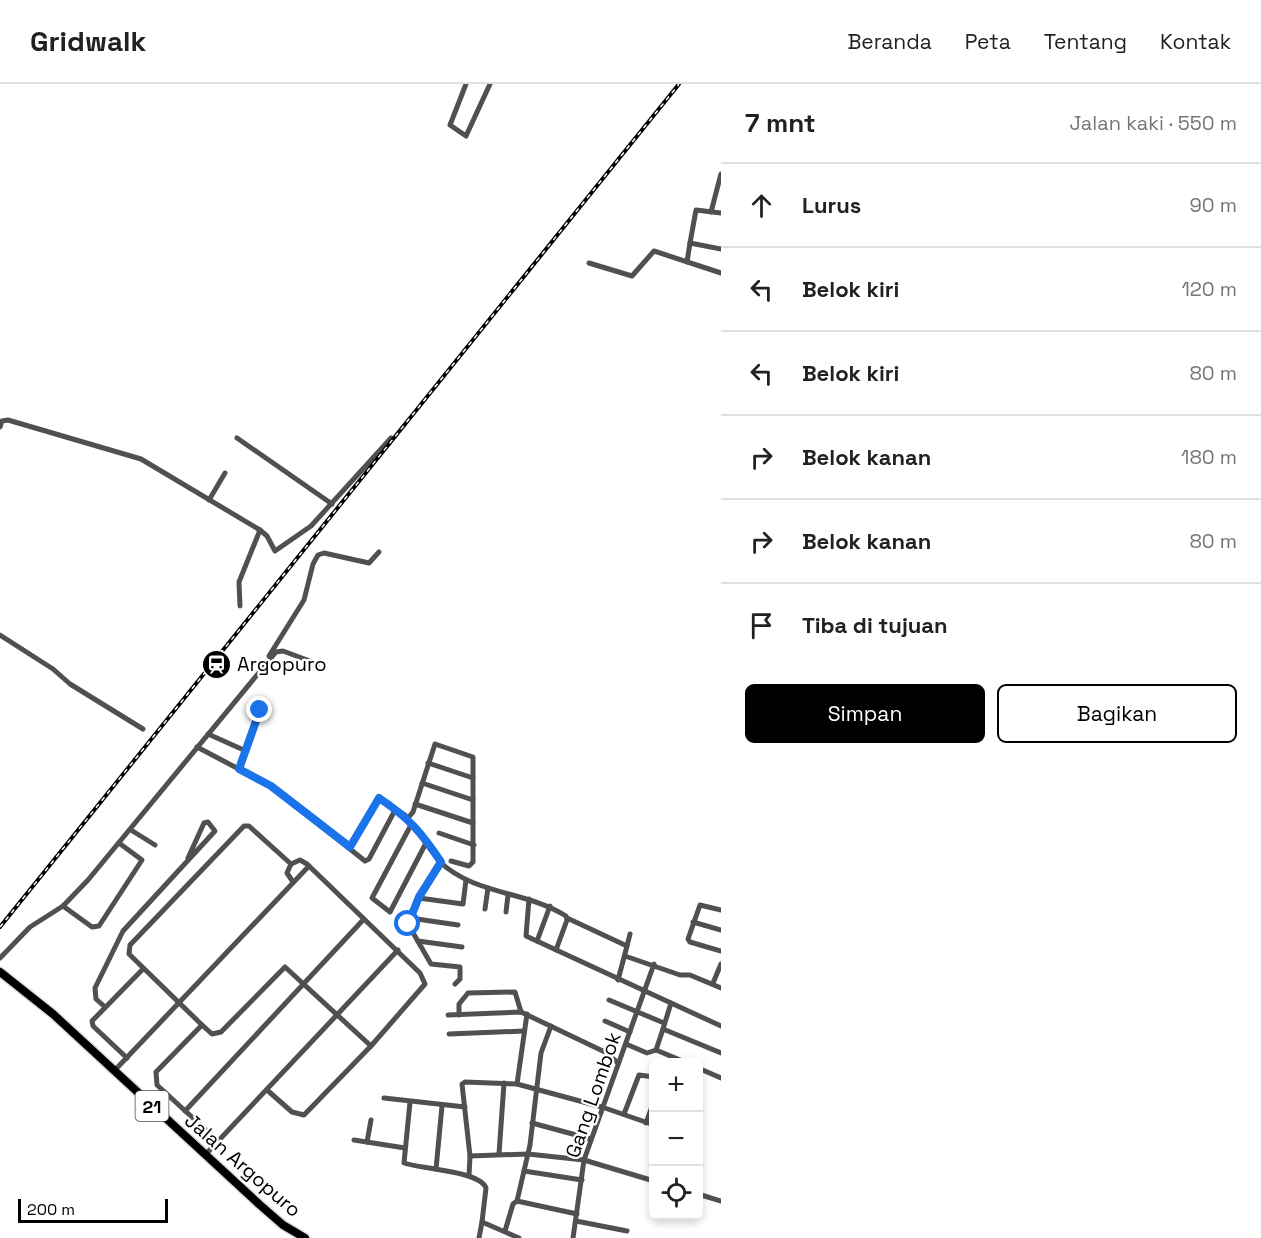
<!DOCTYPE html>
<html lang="id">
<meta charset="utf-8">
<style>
:root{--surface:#fff;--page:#f6f6f6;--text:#202124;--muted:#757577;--line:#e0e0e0;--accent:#000}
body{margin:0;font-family:"Space Grotesk",sans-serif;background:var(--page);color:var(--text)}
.controls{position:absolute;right:18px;bottom:18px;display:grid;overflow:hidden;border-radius:9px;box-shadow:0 3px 9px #0003}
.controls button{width:54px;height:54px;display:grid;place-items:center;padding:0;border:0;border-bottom:2px solid var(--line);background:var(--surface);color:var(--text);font:30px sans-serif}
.scale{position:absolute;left:18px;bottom:15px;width:150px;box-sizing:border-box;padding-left:6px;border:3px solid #000;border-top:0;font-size:16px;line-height:21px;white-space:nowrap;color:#000;-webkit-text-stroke:4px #fff;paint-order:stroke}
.stop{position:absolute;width:18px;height:18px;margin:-14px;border:4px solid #1a73e8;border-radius:50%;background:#fff}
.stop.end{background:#1a73e8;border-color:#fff;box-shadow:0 2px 6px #0008}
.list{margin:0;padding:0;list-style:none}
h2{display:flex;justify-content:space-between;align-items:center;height:78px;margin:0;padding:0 24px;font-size:26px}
h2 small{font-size:20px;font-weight:400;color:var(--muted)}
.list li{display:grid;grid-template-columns:39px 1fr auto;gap:18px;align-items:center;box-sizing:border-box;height:84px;padding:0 24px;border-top:2px solid var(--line)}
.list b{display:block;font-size:22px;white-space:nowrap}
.list em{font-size:20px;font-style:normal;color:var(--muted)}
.actions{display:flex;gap:12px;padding:18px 24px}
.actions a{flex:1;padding:14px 0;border:2px solid var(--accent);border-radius:9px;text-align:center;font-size:21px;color:var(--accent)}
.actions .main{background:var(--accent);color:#fff}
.icon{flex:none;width:33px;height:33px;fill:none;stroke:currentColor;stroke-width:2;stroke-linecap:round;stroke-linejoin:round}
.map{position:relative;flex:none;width:721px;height:1154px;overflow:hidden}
header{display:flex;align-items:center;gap:36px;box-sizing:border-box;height:84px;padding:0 30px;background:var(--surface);border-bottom:2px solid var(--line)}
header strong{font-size:28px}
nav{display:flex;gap:33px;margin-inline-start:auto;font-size:21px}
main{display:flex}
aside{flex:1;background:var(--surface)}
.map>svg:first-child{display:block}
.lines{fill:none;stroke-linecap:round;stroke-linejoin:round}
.trunk-casing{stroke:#dbdbdb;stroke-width:11}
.minor{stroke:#505050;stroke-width:5}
.trunk{stroke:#000;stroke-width:8}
.rail-casing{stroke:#000;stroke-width:4}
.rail{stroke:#fff;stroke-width:1.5;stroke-dasharray:4.5;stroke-linecap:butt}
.route{stroke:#1a73e8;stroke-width:8}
.labels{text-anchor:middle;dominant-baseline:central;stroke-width:4.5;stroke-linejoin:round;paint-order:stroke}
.shield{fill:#fff;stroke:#4c4c4c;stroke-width:1.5}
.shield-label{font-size:18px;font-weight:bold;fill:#000}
.poi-label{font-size:20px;fill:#000;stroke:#fff;text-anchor:start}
.street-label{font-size:20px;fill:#000;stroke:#fff}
</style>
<header>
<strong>Gridwalk</strong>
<nav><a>Beranda</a><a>Peta</a><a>Tentang</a><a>Kontak</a></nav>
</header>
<main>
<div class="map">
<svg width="721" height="1154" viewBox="0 0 721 1154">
<rect width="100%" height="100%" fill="#fff"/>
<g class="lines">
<defs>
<polyline id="trunk" points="0,888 53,930 260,1121 283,1141 305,1154"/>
</defs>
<use href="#trunk" class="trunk-casing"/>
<g class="minor">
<polyline points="466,0 450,41 466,52 490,0"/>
<polyline points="711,128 721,90"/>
<polyline points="721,129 696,126 690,159 721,165"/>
<polyline points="687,178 690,159"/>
<polyline points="589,179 632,192 654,167 721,189"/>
<polyline points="0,343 2,337 8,336 141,375 260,446 267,452 275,467 311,442 391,354"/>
<polyline points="237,354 332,420"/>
<polyline points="209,416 225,389"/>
<polyline points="240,522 239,498 260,446"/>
<polyline points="0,551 53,585 70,600 143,645"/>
<polyline points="269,572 304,516 313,480 318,471 324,469 369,479 379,468"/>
<polyline points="208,650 246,667"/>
<polyline points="197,663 271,702 365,777 369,775 394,728 399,727 405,731 440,778 419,814 408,840 431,880 460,883 460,895 455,900"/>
<polyline points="428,679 473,694"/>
<polyline points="239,685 260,626"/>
<polyline points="422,699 473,716"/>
<polyline points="415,720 473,739"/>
<polyline points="408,734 413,728 435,660 473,673 473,778 469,782 451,777"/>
<polyline points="412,739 372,814 390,828 427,757"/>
<polyline points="131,746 155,761"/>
<polyline points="439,749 474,761"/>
<polyline points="350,763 379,714 399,727"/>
<path d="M440,778C475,811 527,807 566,832L567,836L556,866"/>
<polyline points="419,814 463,820 466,796"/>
<polyline points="529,815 526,852 671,919 663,945"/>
<polyline points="63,822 92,843 99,842 142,776 119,759"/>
<polyline points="485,825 488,804"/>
<polyline points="721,826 700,821 688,855 690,858 721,867"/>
<polyline points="506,828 508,811"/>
<polyline points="410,834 458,841"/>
<polyline points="567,834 627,862 618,896"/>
<polyline points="693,838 721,846"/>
<polyline points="418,857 462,863"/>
<polyline points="537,857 550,822"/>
<polyline points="627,862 630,850"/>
<polyline points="625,872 680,891 690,891 721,904"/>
<polyline points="0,874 30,843 63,822 88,796 276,568 283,567 318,580"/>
<polyline points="713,899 721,880"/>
<polyline points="609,916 664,939"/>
<polyline points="671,919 721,942"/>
<polyline points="105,923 96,915 95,904 123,847 215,747 208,738 204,739 188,774"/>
<polyline points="527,930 517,1000 602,1023 654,1041"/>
<polyline points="448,931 521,928 607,969 618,979"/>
<polyline points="459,931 459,920 468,909 515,908 521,928"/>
<polyline points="605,937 630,948"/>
<polyline points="202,941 129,870 130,861 244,742 249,742 291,780 287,789 293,798"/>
<polyline points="449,950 524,947"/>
<polyline points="626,960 647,969 656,966 685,978"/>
<polyline points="656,966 663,945 721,969"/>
<polyline points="127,974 93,942 92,937 143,885"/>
<polyline points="698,984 721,994"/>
<polyline points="114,987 309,782"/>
<polyline points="267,1006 292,1028 304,1031 371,962 425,900 420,889 307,780 300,776 291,780"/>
<polyline points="384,1014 465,1023"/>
<path d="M410,1018L404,1079C421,1085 480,1087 486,1104L482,1138L519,1154"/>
<polyline points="185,1027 364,835"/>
<polyline points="624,1030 639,991 654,993"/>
<polyline points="532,1039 591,1055"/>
<polyline points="646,1039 654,1017"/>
<polyline points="354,1056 405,1064"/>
<polyline points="218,1057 157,1001 156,988 202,941 212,950 221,948 285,883 371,962"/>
<polyline points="367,1058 371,1036"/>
<polyline points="499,1070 504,999"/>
<polyline points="205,1071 398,866"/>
<polyline points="470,1072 528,1070 584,1076 654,1097"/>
<polyline points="436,1085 442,1022"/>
<polyline points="524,1087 582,1096"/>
<polyline points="469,1092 470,1072 462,1000 465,998 517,1000"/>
<polyline points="698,1110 721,1117"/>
<polyline points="517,1117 530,1061 541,969 551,942"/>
<polyline points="576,1137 627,1147"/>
<polyline points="505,1147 513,1120 517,1117 577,1130"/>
<polyline points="479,1154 482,1138"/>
<polyline points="573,1154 584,1076 654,880"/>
</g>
<use href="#trunk" class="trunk"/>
<defs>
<polyline id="rail" points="0,843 679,0"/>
</defs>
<use href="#rail" class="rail-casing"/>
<use href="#rail" class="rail"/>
</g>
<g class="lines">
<path class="route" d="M260,626L239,685L271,702L350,763L379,714C409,734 421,748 441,778L419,813L408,840"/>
</g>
<defs>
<symbol id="station-disc" viewBox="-11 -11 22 22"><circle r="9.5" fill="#000" stroke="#fff"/><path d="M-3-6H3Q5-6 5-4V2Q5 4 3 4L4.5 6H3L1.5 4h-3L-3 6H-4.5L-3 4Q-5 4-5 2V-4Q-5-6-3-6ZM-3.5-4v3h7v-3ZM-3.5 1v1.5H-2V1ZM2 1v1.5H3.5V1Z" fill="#fff"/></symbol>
</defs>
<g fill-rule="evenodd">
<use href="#station-disc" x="200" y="564" width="33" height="33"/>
</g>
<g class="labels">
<rect class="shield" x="135.5" y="1007" width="33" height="30" rx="4.5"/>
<g class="shield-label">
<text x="152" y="1022">21</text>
</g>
<g class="poi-label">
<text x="237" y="580">Argopuro</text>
</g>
<g class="street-label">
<text transform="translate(593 1011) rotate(-71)">Gang Lombok</text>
<text transform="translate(243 1081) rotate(41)">Jalan Argopuro</text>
</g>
</g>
</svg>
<div class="controls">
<button>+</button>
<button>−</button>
<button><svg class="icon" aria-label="locate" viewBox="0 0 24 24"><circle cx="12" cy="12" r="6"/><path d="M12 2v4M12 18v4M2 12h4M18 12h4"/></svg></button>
</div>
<div class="scale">200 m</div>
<div class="stop" style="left:408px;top:840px"></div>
<div class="stop end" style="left:260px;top:626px"></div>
</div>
<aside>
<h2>7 mnt<small>Jalan kaki · 550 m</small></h2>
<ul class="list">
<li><svg class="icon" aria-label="ahead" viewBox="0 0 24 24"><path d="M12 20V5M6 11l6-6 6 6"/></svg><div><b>Lurus</b></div><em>90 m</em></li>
<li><svg class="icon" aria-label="left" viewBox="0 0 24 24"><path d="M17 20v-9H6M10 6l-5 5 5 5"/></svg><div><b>Belok kiri</b></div><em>120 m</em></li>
<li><svg class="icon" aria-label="left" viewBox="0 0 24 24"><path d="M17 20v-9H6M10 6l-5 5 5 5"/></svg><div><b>Belok kiri</b></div><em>80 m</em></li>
<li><svg class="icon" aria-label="right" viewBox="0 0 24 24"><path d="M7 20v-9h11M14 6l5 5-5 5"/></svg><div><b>Belok kanan</b></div><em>180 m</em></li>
<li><svg class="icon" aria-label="right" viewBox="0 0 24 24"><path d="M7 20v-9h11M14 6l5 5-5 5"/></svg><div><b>Belok kanan</b></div><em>80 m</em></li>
<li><svg class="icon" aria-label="arrive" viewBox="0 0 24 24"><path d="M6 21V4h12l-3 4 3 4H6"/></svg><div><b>Tiba di tujuan</b></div></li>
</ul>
<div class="actions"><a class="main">Simpan</a><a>Bagikan</a></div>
</aside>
</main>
